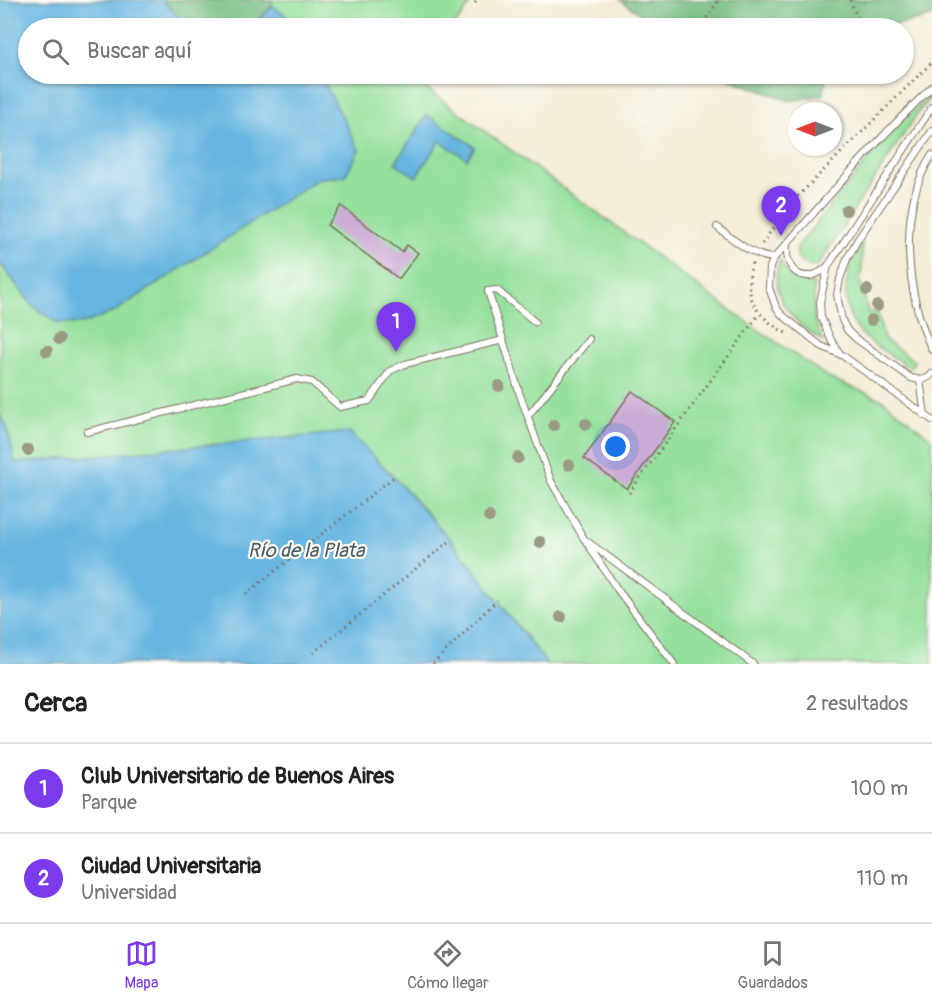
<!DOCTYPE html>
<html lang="es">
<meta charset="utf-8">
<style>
:root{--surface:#fff;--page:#f2f2f2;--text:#202124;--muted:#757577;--line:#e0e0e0;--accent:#7c3aed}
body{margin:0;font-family:Pangolin,sans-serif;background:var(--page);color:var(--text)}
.compass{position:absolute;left:788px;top:102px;width:54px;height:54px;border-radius:50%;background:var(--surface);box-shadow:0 2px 4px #0004;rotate:270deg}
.you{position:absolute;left:616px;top:447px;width:21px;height:21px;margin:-15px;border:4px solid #fff;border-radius:50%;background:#1a73e8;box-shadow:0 0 0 9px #1a73e833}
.badge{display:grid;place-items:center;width:39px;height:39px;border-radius:50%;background:var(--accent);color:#fff;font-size:20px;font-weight:700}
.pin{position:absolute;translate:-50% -50px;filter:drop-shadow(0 2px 3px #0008)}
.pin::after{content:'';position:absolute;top:32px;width:21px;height:18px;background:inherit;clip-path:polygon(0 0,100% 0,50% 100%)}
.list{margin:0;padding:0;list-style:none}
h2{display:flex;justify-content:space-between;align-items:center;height:78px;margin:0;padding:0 24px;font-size:26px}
h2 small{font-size:20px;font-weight:400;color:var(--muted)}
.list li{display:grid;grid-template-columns:39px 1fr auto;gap:18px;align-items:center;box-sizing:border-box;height:90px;padding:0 24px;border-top:2px solid var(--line)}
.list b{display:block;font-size:22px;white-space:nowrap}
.list p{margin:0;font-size:20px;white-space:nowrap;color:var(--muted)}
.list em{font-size:20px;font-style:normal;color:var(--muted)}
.icon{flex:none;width:33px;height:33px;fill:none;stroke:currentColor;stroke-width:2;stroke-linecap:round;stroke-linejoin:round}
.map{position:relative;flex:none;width:932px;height:664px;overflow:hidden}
.search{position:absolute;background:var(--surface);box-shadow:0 2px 4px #0004;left:18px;right:18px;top:18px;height:66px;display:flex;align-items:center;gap:15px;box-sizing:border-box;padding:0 21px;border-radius:33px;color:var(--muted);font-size:22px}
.sheet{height:258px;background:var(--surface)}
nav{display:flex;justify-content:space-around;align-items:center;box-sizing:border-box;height:84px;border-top:2px solid var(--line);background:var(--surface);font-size:16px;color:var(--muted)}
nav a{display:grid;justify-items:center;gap:3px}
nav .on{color:var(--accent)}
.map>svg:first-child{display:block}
.green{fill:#94e09c;stroke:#68855d;stroke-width:1.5}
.forest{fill:#77be84;stroke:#597451;stroke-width:1.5}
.water{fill:#66b6e1;stroke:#507080;stroke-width:1.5}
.building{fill:#caa9d4}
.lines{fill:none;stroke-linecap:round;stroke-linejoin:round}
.service-casing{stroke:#7b6e5e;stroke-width:8}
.path{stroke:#7b6e5e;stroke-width:3;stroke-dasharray:1.5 4.5;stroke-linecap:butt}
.service{stroke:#fff;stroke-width:6}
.tree{fill:#9a9b82}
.labels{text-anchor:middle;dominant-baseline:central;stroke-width:4.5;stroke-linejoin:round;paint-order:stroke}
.water-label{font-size:20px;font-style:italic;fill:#4a5b62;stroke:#fdfcf7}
</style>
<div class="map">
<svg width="932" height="664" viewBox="0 0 932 664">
<rect width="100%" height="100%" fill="#fdfcf7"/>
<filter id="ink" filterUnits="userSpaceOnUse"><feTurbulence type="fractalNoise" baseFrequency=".0167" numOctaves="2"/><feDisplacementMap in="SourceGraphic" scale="12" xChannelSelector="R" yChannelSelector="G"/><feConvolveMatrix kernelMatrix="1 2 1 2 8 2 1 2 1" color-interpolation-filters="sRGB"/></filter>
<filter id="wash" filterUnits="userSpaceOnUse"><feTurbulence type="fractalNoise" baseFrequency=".008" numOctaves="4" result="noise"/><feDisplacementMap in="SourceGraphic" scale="24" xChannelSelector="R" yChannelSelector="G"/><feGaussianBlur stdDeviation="1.35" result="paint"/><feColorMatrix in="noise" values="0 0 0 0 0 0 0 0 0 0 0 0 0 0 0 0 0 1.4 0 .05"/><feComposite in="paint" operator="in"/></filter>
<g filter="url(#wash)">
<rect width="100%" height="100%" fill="#f3ecd6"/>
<g class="green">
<polygon points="163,0 473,0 453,28 298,28 294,22 255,24 254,28 188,28"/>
<polygon points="320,74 421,74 416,81 751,325 831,379 883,400 932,439 932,664 547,664 451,540 394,477 15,463 6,424 0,416 0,263 33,306 319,178 345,176 359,150"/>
<polygon points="932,93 932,97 919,111 818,265 812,267 800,262 797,255 797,247 889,134"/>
<path d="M862,243V271L859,277L868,312L877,311L884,339L914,361L910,368C878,346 845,335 846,291C846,272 852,259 862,243Z"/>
<path d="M780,260C788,276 796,283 814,284V318L823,341C795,325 766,295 780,260Z"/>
</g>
<g class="forest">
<polygon points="163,0 272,0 272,6 255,24 254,28 188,28"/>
<polygon points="620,0 932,0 932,17 884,28 660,28"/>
<polygon points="724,74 827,74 823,95 790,101 734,81"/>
</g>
<g class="water">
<polygon points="0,0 163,0 188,28 28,28 28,74 320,74 359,150 345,176 319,178 114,312 82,324 57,323 33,306 0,263"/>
<polygon points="273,6 294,22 298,28 254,28 255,24"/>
<polygon points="427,115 475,147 467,159 440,141 416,177 395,163"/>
<polygon points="0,416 6,424 15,463 349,432 394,477 451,540 547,664 0,664"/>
</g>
<g id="blocks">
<g class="building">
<polygon points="341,206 402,252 407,245 418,253 399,279 327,225"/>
<polygon points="632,391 675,422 627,489 584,458"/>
</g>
</g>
</g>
<g filter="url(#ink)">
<use href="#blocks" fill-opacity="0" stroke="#7b6e5e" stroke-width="1.5"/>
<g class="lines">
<defs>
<g id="service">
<path d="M932,87C875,141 826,200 774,258L770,267L769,288L776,307L781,314L821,346L842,355L932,420"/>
<path d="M932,131L858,239L847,259L840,279L837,295L842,320L847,330L855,338L911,378C919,380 926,381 932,374"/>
<path d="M932,155C897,209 906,294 932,350"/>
<path d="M717,227C734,240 753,257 774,258"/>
<path d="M787,244C784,273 806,287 828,266"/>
<polyline points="535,322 497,290 488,291 520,395 551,481 584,539 753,664"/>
<polyline points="841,355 831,340 821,317 820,302 828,266 932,107"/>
<polyline points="920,380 925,415"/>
<polyline points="528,416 589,339"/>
<polyline points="87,432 297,379 312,382 340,407 369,401 390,371 405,364 503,340"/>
<polyline points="587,543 617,589 674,664"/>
</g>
</defs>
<use href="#service" class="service-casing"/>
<g class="path">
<polyline points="850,0 862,28"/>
<polyline points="475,3 477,0"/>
<polyline points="700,28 719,0"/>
<polyline points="668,75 669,74"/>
<polyline points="762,244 789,205 932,62"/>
<path d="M752,263C743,299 756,316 786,333"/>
<polyline points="629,493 759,314"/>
<polyline points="246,594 394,477"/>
<polyline points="313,653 451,540"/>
<polyline points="433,664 497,600"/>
</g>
<use href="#service" class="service"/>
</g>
<g class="tree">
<circle cx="846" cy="210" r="6"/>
<circle cx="867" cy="290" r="6"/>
<circle cx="877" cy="306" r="6"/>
<circle cx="871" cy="320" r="6"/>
<circle cx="59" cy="339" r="6"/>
<circle cx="47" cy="351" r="6"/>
<circle cx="499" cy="386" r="6"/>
<circle cx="586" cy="424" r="6"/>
<circle cx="554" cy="425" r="6"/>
<circle cx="28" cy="450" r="6"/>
<circle cx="518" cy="458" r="6"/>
<circle cx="569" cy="465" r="6"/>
<circle cx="489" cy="517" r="6"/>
<circle cx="540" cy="542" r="6"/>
<circle cx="561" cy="617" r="6"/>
</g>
</g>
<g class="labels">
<g class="water-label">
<text x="306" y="550">Río de la Plata</text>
</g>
</g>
</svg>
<svg class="compass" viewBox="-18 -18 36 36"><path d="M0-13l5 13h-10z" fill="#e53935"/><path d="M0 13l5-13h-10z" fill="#757577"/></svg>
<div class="you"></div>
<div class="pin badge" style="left:396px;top:352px">1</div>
<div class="pin badge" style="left:781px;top:236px">2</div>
<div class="search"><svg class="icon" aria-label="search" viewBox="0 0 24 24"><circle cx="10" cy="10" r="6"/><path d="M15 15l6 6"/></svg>Buscar aquí</div>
</div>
<section class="sheet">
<h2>Cerca<small>2 resultados</small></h2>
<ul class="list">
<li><span class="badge">1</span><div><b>Club Universitario de Buenos Aires</b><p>Parque</p></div><em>100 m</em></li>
<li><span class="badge">2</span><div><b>Ciudad Universitaria</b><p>Universidad</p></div><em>110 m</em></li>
</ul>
</section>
<nav>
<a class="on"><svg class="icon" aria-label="map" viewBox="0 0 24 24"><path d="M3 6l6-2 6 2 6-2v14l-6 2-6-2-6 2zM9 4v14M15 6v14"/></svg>Mapa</a>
<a><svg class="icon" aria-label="directions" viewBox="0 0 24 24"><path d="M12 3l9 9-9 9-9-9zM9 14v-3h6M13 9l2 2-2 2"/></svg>Cómo llegar</a>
<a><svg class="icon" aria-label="saved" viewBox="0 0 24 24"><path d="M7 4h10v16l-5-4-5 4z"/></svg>Guardados</a>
</nav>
